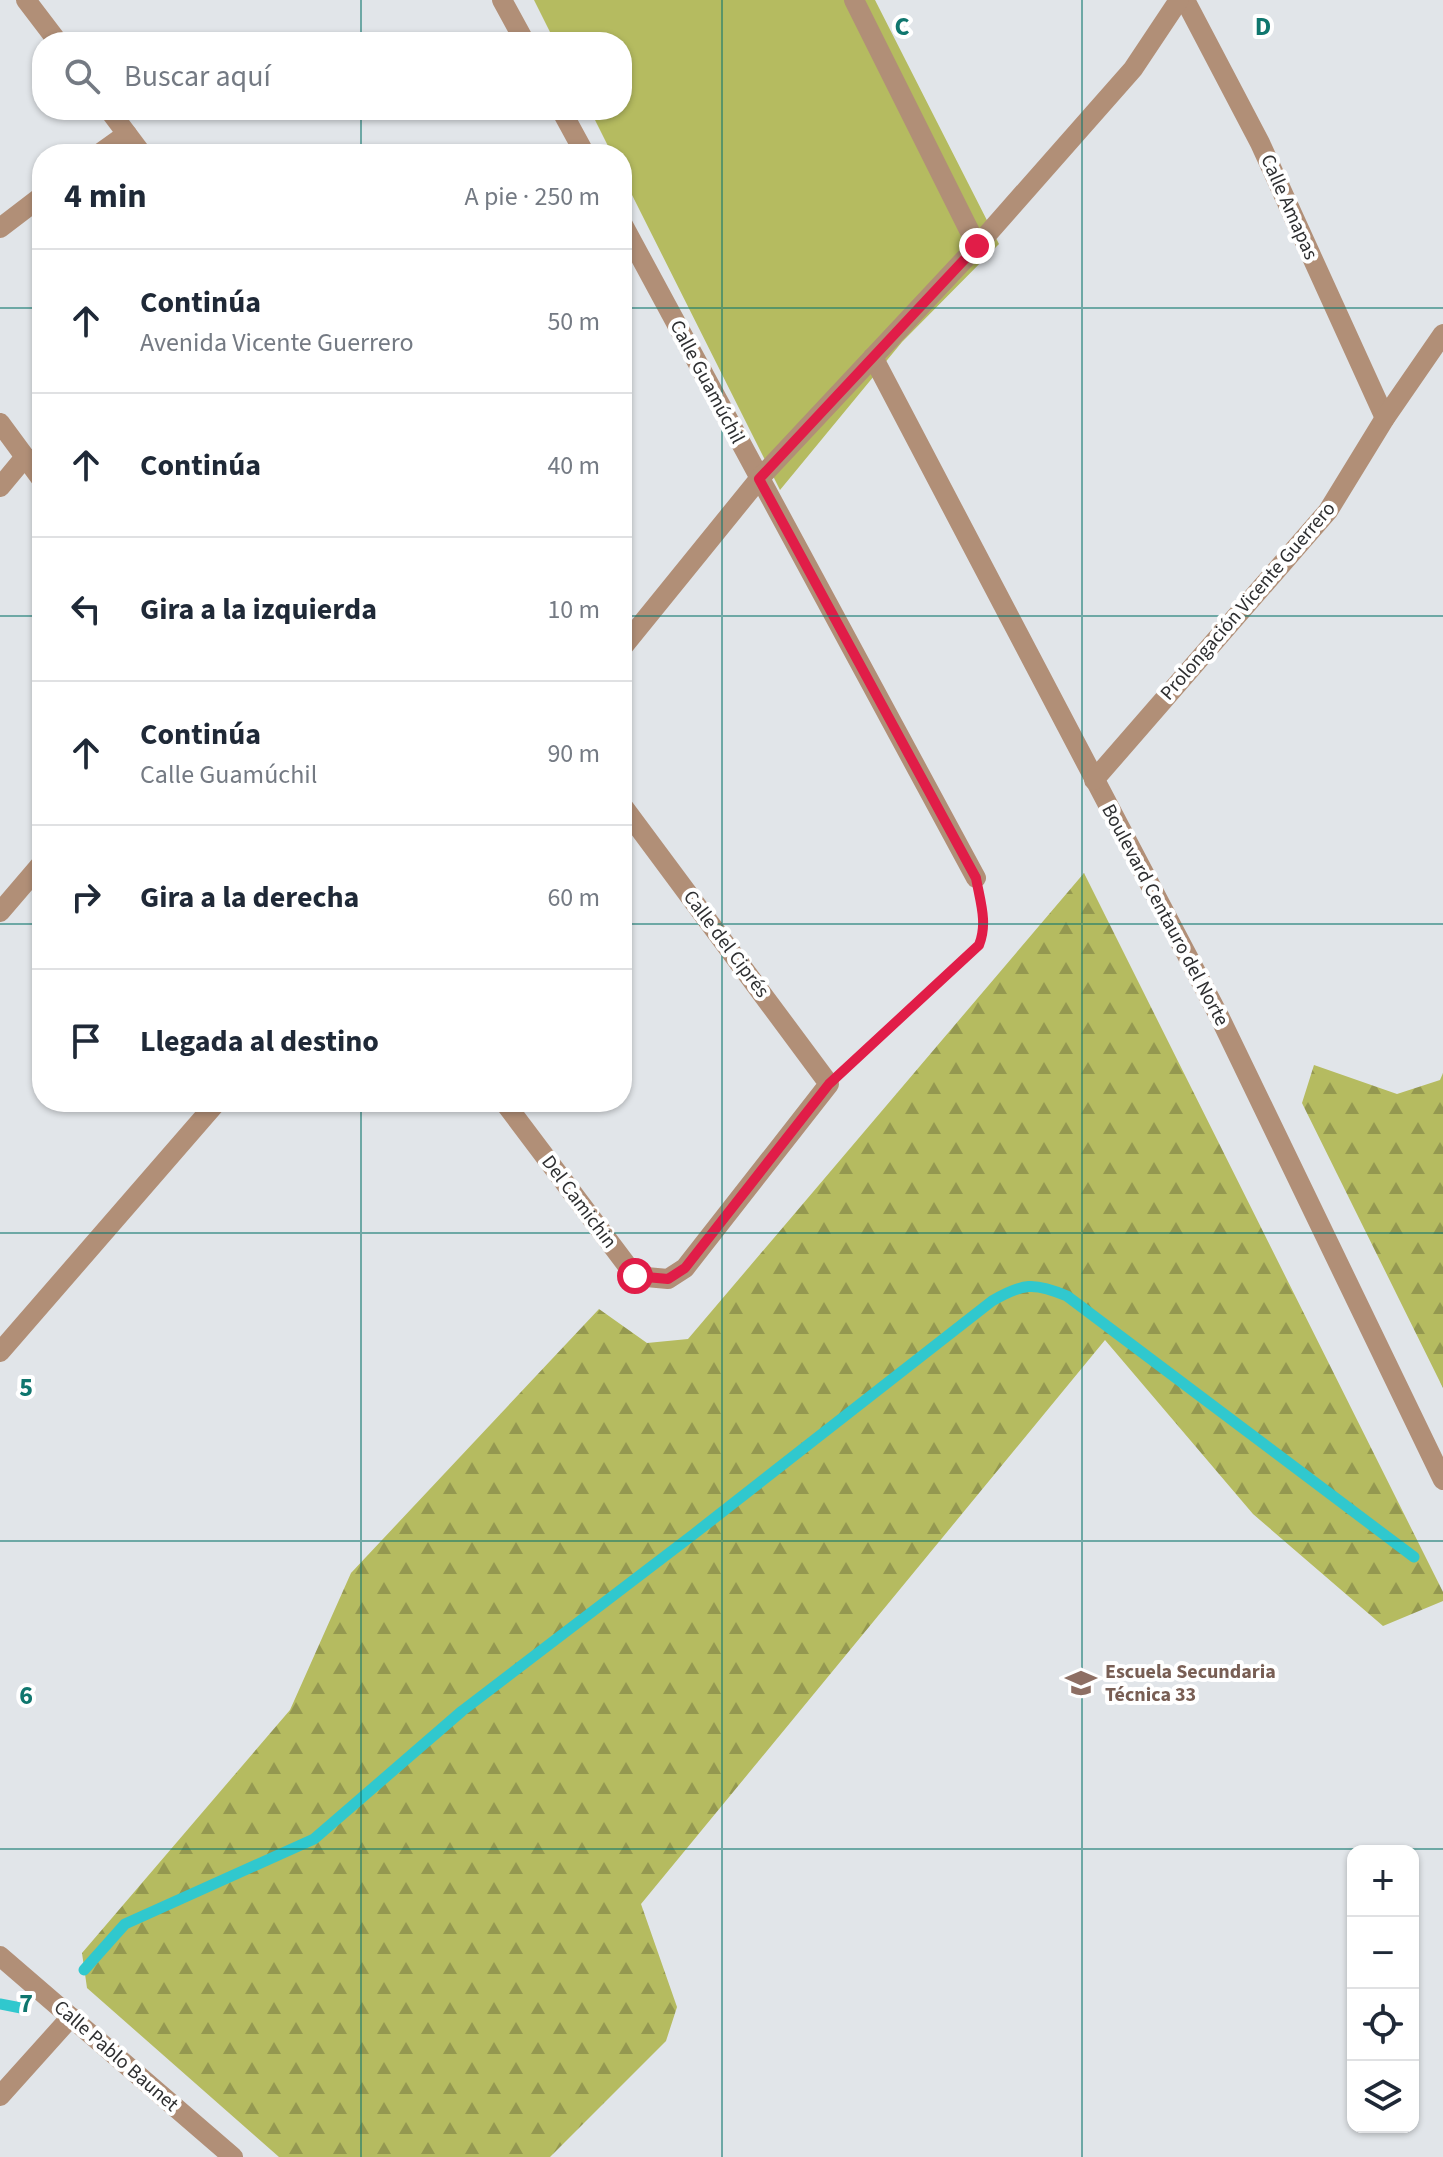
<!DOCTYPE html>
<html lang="es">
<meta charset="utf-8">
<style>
:root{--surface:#fff;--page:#f2f2f3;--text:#1f2937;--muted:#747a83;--line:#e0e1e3}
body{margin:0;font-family:"Source Sans 3",sans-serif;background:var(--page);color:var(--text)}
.controls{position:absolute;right:24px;bottom:24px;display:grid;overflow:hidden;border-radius:16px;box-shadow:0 2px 6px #0004}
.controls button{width:72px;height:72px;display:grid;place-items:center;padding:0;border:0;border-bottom:2px solid var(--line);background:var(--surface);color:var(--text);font:40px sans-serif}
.stop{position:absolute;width:24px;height:24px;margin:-18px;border:6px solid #e11d48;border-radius:50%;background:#fff}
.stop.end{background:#e11d48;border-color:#fff;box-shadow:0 2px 8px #0008}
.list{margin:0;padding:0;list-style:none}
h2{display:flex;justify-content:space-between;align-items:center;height:104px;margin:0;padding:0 32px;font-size:34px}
h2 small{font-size:26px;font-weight:400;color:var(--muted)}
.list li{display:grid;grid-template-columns:52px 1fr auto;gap:24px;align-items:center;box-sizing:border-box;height:144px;padding:0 32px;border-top:2px solid var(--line)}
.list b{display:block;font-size:30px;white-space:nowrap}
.list p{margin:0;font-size:26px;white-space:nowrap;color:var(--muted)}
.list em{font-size:26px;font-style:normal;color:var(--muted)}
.icon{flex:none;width:44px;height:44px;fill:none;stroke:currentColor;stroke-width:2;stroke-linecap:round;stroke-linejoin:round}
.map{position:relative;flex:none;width:1443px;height:2157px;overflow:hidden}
.search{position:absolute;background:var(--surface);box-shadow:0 2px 6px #0004;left:32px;top:32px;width:600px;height:88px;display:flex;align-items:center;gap:20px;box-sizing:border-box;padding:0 28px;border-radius:32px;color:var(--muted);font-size:30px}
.panel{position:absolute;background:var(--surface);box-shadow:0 2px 6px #0004;left:32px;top:144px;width:600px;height:968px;border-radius:32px}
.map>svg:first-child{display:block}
.forest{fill:url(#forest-firs)}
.park{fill:#b5bb60}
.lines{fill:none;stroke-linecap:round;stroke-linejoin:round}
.stream{stroke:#30c8ce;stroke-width:11}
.path{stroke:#898b8f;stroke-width:5;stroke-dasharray:6 4;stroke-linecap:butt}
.minor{stroke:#b18f77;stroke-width:20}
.route{stroke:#e11d48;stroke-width:10}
.grid{fill:none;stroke:#0f766e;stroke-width:2;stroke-opacity:0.55}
.labels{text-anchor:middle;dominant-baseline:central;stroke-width:8;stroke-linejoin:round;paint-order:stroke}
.street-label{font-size:20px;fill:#2e2f31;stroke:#fff}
.education-label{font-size:20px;font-weight:bold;fill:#785e54;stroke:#fff;text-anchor:start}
.grid-label{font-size:26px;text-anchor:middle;font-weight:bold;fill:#0f766e;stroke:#fff;stroke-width:8;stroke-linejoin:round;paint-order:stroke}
</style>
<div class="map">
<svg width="1443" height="2157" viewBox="0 0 1443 2157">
<defs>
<pattern id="forest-firs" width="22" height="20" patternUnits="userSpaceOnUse" patternTransform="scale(2)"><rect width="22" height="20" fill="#b5bb60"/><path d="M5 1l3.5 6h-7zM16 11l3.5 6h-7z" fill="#949850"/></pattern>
</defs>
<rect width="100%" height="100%" fill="#e1e5e9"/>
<g class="forest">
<polygon points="1084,873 1443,1592 1443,1601 1383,1626 1253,1514 1105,1340 641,1904 677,2007 666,2041 550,2157 279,2157 87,1988 82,1953 290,1710 351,1573 599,1309 647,1343 688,1339"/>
<polygon points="1314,1065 1397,1094 1440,1080 1443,1073 1443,1388 1302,1103"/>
</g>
<polygon class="park" points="534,0 875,0 999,244 902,342 780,490 622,175 622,154 612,154 590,110 622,110 622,42 555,42"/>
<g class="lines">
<g class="stream">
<path d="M84,1970L125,1924L314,1839L462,1711L694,1534L992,1301C1023,1283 1034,1282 1067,1296L1414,1557"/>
<polyline points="0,2004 21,2008"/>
</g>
<polyline class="path" points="847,1067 979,945 985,923 981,904"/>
<g class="minor">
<polyline points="26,0 58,42"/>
<polyline points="502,0 525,42"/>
<polyline points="854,0 977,246"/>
<polyline points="1185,0 1260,143 1385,418"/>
<polyline points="109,110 142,154"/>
<polyline points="561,110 585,154"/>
<polyline points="99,154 127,134"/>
<polyline points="622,223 976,878"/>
<polyline points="0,228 42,196"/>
<polyline points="873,357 1220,1018 1443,1480"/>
<polyline points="0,423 42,480"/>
<polyline points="0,487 25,457"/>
<polyline points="622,648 759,479 977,246 1133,69 1179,0"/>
<polyline points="1094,780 1328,511 1385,418 1443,334"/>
<polyline points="0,912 42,863"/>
<polyline points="504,1102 635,1276 668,1279 685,1268 829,1084 622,805"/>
<polyline points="0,1352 217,1102"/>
<polyline points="0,1956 233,2157"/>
<polyline points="0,2096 71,2017"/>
</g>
</g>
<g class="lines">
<path class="route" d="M635,1276L668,1279L685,1268L829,1084L979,945C988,923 980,901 976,878L759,479L977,246"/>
</g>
<path class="grid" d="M361,0V42M722,0V2157M1082,0V2157M361,110V154M0,308H42M622,308H1443M0,616H42M622,616H1443M0,924H42M622,924H1443M361,1102V2157M0,1233H1443M0,1541H1443M0,1849H1443"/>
<defs>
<symbol id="school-bare" viewBox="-9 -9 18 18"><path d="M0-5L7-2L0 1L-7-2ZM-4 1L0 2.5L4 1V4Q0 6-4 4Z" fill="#8d6e63" stroke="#fff" stroke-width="2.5" paint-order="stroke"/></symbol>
</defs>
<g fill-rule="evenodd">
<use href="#school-bare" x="1059" y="1661" width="44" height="44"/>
</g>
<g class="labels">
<g class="street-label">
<text transform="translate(1289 207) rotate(66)">Calle Amapas</text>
<text transform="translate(707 382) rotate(62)">Calle Guamúchil</text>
<text transform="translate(1248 601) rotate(-49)">Prolongación Vicente Guerrero</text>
<text transform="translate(1165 915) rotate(62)">Boulevard Centauro del Norte</text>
<text transform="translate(726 944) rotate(53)">Calle del Ciprés</text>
<text transform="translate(579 1202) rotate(53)">Del Camichin</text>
<text transform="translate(116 2056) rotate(41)">Calle Pablo Baunet</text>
</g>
<g class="education-label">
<text x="1105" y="1672">Escuela Secundaria<tspan x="1105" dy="23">Técnica 33</tspan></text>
</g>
</g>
<g class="grid-label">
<text x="902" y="35">C</text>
<text x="1263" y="35">D</text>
<text x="26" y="1396">5</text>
<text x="26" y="1704">6</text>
<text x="26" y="2012">7</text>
</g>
</svg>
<div class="controls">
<button>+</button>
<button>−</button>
<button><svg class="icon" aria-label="locate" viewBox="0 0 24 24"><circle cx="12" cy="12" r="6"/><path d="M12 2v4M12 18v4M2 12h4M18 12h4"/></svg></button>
<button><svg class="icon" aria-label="layers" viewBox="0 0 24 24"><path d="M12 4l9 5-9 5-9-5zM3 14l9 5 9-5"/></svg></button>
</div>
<div class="stop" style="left:635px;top:1276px"></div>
<div class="stop end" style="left:977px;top:246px"></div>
<div class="search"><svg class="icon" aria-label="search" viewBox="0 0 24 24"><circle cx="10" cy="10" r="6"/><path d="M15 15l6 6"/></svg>Buscar aquí</div>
<section class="panel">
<h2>4 min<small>A pie · 250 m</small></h2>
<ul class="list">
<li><svg class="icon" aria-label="ahead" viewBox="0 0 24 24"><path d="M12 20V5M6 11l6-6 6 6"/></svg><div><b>Continúa</b><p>Avenida Vicente Guerrero</p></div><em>50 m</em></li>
<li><svg class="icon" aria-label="ahead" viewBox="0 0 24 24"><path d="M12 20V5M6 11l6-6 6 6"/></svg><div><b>Continúa</b></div><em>40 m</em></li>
<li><svg class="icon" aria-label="left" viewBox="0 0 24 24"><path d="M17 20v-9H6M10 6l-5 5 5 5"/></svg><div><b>Gira a la izquierda</b></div><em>10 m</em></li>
<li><svg class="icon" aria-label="ahead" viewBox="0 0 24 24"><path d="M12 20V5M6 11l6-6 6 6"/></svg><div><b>Continúa</b><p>Calle Guamúchil</p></div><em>90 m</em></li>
<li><svg class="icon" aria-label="right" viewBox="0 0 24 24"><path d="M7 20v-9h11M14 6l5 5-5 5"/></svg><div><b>Gira a la derecha</b></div><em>60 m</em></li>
<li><svg class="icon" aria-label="arrive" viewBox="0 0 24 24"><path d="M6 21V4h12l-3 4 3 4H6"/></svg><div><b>Llegada al destino</b></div></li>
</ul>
</section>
</div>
